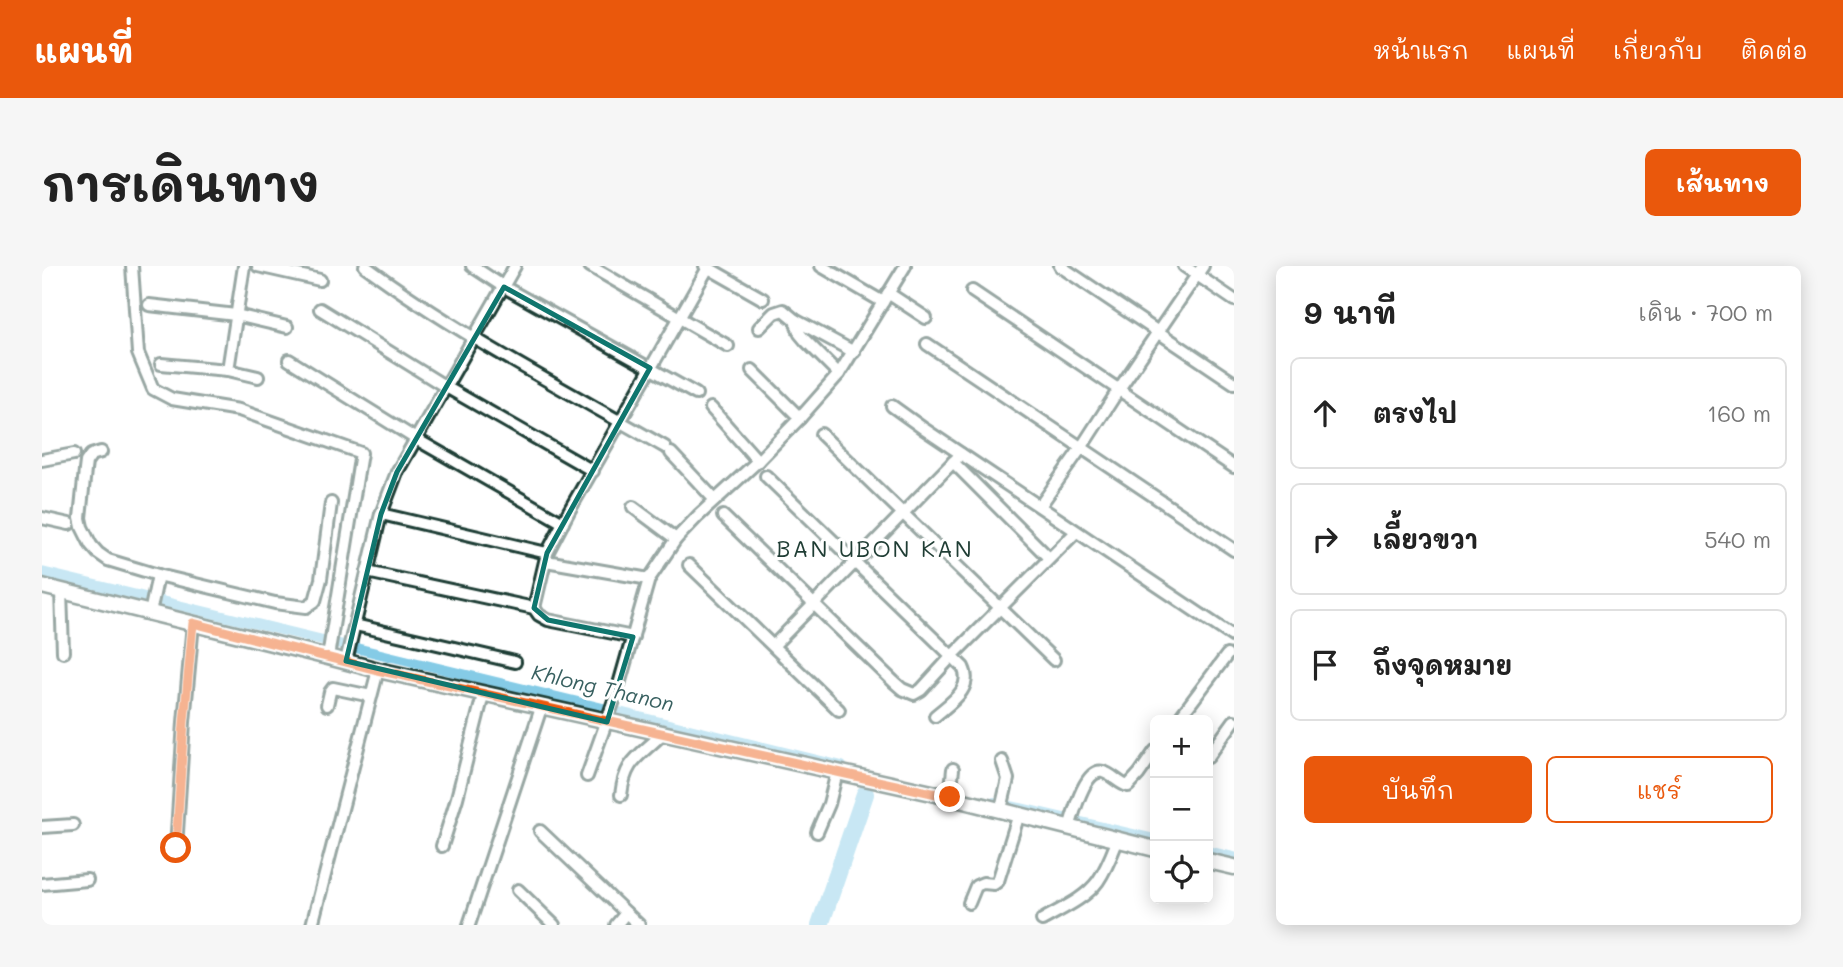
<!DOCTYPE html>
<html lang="th">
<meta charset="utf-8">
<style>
:root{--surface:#fff;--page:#f6f6f6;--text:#222;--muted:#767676;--line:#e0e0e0;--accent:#ea580c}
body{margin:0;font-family:Mali,"Playpen Sans Thai",sans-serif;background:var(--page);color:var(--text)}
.controls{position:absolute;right:21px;bottom:21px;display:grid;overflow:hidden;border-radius:10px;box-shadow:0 4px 18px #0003}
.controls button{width:63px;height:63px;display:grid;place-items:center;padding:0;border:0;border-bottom:2px solid var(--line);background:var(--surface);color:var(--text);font:35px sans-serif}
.stop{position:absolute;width:21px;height:21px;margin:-16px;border:5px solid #ea580c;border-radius:50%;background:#fff}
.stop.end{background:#ea580c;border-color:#fff;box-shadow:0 2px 7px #0008}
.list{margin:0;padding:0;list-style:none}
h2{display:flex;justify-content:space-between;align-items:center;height:91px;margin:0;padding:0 28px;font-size:30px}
h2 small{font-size:23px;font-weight:400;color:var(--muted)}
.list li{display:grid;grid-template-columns:46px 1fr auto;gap:21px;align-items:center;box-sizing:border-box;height:112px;margin:0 14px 14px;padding:0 14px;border:2px solid var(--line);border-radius:10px}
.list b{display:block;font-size:26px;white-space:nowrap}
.list em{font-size:23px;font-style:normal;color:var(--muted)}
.actions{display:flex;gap:14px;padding:21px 28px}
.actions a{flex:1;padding:16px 0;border:2px solid var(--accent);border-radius:10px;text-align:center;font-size:24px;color:var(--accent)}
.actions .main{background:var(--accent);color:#fff}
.icon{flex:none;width:38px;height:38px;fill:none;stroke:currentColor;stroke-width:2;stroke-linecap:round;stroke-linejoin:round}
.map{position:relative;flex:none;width:1192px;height:659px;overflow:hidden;border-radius:10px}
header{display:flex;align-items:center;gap:42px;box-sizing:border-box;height:98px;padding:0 35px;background:var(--accent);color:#fff}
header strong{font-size:33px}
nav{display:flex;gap:38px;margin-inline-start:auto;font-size:24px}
.intro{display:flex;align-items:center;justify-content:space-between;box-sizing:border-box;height:168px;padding:0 42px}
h1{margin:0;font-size:49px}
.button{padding:18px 32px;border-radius:10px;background:var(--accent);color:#fff;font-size:24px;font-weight:700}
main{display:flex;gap:42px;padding:0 42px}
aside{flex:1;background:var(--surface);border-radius:10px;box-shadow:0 4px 18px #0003}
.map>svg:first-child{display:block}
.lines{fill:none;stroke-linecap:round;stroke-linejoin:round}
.canal{stroke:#85cbe6;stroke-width:10}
.river{stroke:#85cbe6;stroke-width:18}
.minor-casing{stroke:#1f3d34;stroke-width:16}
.tertiary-casing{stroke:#1f3d34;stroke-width:19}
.minor{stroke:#fff;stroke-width:10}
.tertiary{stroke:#fff;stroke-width:14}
.route{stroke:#ea580c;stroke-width:9}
.marked{fill:none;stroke:#0f766e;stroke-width:5;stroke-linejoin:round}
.labels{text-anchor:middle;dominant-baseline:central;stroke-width:6;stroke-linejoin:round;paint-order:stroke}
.water-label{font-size:21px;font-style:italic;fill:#386060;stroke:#fff}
.quarter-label{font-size:23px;letter-spacing:2px;fill:#1f3d34;stroke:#fff}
</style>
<header>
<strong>แผนที่</strong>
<nav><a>หน้าแรก</a><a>แผนที่</a><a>เกี่ยวกับ</a><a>ติดต่อ</a></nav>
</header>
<div class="intro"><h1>การเดินทาง</h1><a class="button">เส้นทาง</a></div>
<main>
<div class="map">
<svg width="1192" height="659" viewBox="0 0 1192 659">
<rect width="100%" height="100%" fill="#fff"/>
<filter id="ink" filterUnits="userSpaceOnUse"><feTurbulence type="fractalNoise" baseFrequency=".0143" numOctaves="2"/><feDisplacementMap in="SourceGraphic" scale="14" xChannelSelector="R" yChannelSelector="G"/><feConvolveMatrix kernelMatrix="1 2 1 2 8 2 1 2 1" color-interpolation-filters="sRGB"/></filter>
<g filter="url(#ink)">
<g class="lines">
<g class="canal">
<polyline points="0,306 800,500"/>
<polyline points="952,536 1113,573"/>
<polyline points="1166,585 1192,591"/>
</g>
<polyline class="river" points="778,659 823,528"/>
<defs>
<g id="minor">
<polyline points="90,0 96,87 111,123 130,133 197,144 319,187 286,391"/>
<polyline points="216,0 278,14"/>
<path d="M323,0C417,69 522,123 623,181"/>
<polyline points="430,0 462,21 654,128"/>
<polyline points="548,0 686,80"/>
<polyline points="663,0 721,33"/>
<polyline points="779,0 841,36"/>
<polyline points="1018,0 1192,117"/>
<polyline points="1142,0 1192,34"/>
<polyline points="930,25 1192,201"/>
<polyline points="846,27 884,52"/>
<polyline points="107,39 194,49 245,61"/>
<polyline points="278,43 404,121 551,205"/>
<polyline points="753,54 758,68 763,74 797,108"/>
<polyline points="717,62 732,47 741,44 753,54 812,86"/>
<polyline points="885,78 1192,284"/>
<polyline points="247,94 374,173 521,257"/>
<polyline points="119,98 186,104 216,111"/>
<polyline points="186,104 202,0"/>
<polyline points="710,104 758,152"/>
<polyline points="850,140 882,163 1192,371"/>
<polyline points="669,142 716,195"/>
<polyline points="779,168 1012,394"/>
<polyline points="59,186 49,189 44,196 43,204 38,252 40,261 49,279 56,287 66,294 116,309 108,347"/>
<polyline points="629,187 673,234"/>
<polyline points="0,194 32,188"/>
<polyline points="911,196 1007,292"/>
<path d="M724,210L921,401C932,423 908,437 893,450"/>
<polyline points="998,240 1039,182 1077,123 1161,0"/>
<polyline points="591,241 634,273"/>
<polyline points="339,248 505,287"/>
<polyline points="681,250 852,416 860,423 872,428 879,424 910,390 1034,266"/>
<polyline points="0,252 27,258"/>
<polyline points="504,295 607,313"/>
<polyline points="647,299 797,444"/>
<polyline points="325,306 492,342 497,349 506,354 591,371"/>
<polyline points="116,309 233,337 264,341 273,335 279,313 289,237"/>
<polyline points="19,325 21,386"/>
<polyline points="492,342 505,287 527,245 667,0"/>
<polyline points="313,359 473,396"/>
<polyline points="732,379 919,188"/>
<polyline points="304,395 339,248 355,206 473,0"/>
<polyline points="285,439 288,426 291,422 329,430"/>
<polyline points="1136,454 1185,389"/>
<polyline points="1166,491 1192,455"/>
<polyline points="545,510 574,429 607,313 634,273 656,250 716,195 758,152 797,108 863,0"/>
<path d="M579,529C583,494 597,491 620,468"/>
<polyline points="908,531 911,503"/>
<polyline points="959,543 966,513 960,495"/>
<polyline points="0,561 31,559"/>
<path d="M1027,562C1031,549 1043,501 1061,506C1070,508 1077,518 1086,520L1097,508L1113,485"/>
<polyline points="498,565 597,659"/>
<polyline points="775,566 787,538 795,506"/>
<polyline points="400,580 415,532 441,429"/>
<polyline points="134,582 142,456 151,357"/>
<polyline points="0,618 45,614"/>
<polyline points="476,624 512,659"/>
<polyline points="927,637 934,620 941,617 952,618 956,615 977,548"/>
<path d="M1000,654C1019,643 1043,633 1056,615C1065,602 1070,588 1076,573"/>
<polyline points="270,659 336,404"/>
<polyline points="427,659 499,442"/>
<polyline points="574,659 584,647"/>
</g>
<g id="tertiary">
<polyline points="0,320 286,391 336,404 890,527 1113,583"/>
<polyline points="1166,595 1192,601"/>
</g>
</defs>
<use href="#minor" class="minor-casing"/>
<use href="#tertiary" class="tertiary-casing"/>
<use href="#minor" class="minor"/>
<use href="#tertiary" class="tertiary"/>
</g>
</g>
<g class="lines" filter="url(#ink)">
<polyline class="route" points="134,582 142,456 151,357 335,404 908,531"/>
</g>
<path d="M0 0H1192V659H0ZM462,21L608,102L505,287L492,342L506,354L591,371L565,456L304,395L339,248L355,206Z" fill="#fff" fill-opacity=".55" fill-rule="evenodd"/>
<path class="marked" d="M462,21L608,102L505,287L492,342L506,354L591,371L565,456L304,395L339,248L355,206Z"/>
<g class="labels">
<g class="water-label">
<text transform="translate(561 421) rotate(13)">Khlong Thanon</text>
</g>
<g class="quarter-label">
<text x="833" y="282">BAN UBON KAN</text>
</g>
</g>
</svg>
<div class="controls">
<button>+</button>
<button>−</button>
<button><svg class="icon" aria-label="locate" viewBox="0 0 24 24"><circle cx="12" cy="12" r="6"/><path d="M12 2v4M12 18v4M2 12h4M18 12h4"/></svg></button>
</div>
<div class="stop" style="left:134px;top:582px"></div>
<div class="stop end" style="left:908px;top:531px"></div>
</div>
<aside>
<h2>9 นาที<small>เดิน · 700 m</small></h2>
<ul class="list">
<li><svg class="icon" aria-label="ahead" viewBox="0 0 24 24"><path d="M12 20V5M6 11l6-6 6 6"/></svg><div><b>ตรงไป</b></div><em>160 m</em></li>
<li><svg class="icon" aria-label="right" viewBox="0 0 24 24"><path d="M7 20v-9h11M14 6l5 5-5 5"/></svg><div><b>เลี้ยวขวา</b></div><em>540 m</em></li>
<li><svg class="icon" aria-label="arrive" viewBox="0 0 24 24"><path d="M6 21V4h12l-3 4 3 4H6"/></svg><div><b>ถึงจุดหมาย</b></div></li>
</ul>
<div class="actions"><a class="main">บันทึก</a><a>แชร์</a></div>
</aside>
</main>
